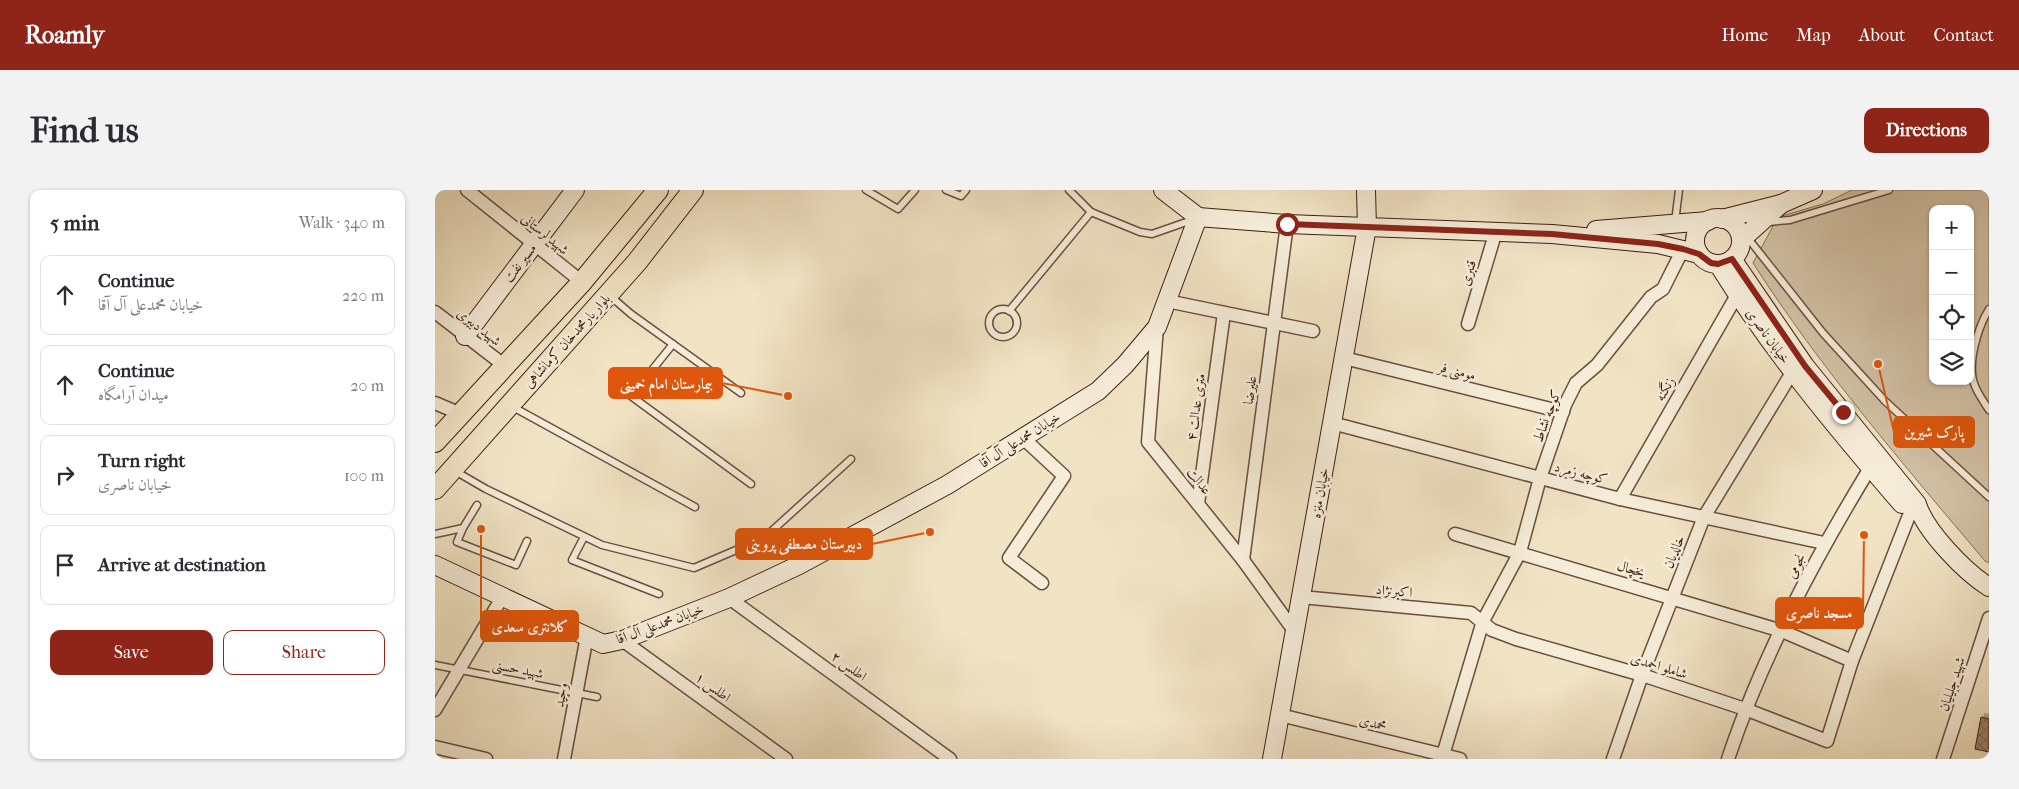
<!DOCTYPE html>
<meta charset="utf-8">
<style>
:root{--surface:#fff;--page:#f2f2f3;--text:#2b2b33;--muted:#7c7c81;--line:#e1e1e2;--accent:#8f2418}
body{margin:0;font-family:"IM FELL French Canon",Amiri,serif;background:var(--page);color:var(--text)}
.controls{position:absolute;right:15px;top:15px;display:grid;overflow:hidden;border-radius:10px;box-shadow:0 1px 4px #0004}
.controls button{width:45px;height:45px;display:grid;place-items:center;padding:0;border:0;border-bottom:1px solid var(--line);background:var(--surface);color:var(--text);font:25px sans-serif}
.stop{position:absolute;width:15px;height:15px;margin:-11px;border:4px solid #8f2418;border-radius:50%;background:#fff}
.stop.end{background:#8f2418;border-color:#fff;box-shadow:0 1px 5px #0008}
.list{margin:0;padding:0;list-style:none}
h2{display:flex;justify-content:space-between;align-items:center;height:65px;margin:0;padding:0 20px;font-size:21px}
h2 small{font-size:16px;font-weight:400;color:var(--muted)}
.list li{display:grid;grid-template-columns:32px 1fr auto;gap:15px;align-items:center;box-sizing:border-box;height:80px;margin:0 10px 10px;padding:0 10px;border:1px solid var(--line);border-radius:10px}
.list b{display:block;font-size:19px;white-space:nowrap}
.list p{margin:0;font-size:16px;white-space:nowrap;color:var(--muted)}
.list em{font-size:16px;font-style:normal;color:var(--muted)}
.actions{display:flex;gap:10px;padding:15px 20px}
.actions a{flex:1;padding:11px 0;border:1px solid var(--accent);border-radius:10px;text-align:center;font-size:18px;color:var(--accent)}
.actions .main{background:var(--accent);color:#fff}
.icon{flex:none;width:28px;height:28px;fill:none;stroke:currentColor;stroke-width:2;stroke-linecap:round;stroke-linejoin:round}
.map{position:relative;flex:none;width:1554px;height:569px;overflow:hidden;border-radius:10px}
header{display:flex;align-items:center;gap:30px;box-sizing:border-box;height:70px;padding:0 25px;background:var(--accent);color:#fff}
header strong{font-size:24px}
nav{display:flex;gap:28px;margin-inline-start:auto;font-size:18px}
.intro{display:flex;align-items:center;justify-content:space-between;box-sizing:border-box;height:120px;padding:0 30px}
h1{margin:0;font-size:35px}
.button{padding:12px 22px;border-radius:10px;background:var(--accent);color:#fff;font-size:18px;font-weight:700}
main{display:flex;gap:30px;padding:0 30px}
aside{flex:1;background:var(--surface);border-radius:10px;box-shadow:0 1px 4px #0004}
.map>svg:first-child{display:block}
.green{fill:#d2c2a6;stroke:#88705c;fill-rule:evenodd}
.building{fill:url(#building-cross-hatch);stroke:#3d1d11;filter:url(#shadow)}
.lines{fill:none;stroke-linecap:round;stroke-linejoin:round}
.lane-casing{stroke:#6a4f3e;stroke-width:9}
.street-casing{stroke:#6a4f3e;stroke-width:15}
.secondary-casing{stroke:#3d1d11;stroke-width:20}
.primary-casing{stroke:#3d1d11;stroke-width:22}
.lane{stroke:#f6edd9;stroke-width:6}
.street{stroke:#f6edd9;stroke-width:12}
.secondary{stroke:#f6edd9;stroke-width:18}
.primary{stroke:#f1e4c5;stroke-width:20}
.route{stroke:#8f2418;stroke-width:6}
.labels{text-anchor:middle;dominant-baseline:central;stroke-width:5;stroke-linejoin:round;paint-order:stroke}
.street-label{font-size:14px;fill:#3d1d11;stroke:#f6edd9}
.leader{fill:none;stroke:#df560c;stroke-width:2}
.callout-dot{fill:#df560c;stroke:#f6edd9;stroke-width:2}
.callout{fill:#df560c;stroke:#df560c;stroke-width:2}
.callout-label{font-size:15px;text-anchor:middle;font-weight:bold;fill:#fff}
</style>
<header>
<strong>Roamly</strong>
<nav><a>Home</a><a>Map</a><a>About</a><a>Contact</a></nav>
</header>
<div class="intro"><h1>Find us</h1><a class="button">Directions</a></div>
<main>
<aside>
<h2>5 min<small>Walk · 340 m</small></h2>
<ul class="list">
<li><svg class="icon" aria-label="ahead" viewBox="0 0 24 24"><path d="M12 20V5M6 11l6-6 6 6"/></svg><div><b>Continue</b><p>خیابان محمدعلی آل آقا</p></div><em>220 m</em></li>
<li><svg class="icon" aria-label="ahead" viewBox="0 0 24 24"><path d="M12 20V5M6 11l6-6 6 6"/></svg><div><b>Continue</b><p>میدان آرامگاه</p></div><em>20 m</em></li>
<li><svg class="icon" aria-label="right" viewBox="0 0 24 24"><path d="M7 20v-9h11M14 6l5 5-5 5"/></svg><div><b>Turn right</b><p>خیابان ناصری</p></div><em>100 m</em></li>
<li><svg class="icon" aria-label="arrive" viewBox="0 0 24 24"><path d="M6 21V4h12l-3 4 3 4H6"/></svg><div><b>Arrive at destination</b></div></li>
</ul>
<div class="actions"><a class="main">Save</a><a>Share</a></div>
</aside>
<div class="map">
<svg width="1554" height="569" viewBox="0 0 1554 569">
<defs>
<pattern id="building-cross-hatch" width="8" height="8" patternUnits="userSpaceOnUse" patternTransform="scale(1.25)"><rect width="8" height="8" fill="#9b846f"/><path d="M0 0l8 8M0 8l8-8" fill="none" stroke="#806b5a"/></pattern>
<filter id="shadow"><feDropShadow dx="3.5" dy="-3.5" stdDeviation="0" flood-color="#0004"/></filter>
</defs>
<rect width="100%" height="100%" fill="#f1e4c5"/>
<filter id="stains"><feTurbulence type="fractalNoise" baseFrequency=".004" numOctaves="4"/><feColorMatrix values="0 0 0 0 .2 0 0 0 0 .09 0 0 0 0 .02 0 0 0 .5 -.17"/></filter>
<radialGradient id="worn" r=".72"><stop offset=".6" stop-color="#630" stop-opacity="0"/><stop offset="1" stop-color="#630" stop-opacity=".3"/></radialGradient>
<path class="green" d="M1417,0H1554V373L1550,371C1469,275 1386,179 1318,73L1343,27L1388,14ZM1498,19H1535V191H1498Z"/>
<polygon class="building" points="1546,527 1554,529 1554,562 1540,559"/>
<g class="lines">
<defs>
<g id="lane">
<polyline points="431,0 463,19 480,0"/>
<polyline points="511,0 526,6 531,0"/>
<polyline points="634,0 656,22 705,42 717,44 760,29"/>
<polyline points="1240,32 1244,0"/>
<polyline points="1333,32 1355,30 1454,0"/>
<polyline points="1312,47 1388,143 1450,211 1554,307"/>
<polyline points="174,105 196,124 306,203"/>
<circle cx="568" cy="133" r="14"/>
<path d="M1554,119C1543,137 1531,175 1540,196C1543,204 1549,212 1554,220"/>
<polyline points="574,121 656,22"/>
<polyline points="238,154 196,206 316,294"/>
<polyline points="78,217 260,317"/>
<polyline points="20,281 51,299 167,355 259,378 329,348 416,269"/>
<polyline points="28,338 22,352 81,375 92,351"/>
<polyline points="0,344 28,338 42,315"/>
<polyline points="149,347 137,370 224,404"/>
<polyline points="0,475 162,507"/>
</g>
<g id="street">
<polyline points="32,0 147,92"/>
<polyline points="732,111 878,141"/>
<polyline points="0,122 70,176"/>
<polyline points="1033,134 1061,41"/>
<polyline points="722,137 713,252 808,370 860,442"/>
<polyline points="909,168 1128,222"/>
<polyline points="0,213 26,224"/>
<polyline points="897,233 1185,309 1389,353"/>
<polyline points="588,248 629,286 574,368 607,393"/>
<polyline points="1185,309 1302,105"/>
<polyline points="763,314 789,123"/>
<polyline points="1020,344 1347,441 1417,471"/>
<polyline points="808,370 852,34"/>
<polyline points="866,407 1036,423 1057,440 1081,449 1207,485 1310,519 1392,551 1417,471 1475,323 1482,314"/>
<polyline points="294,408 515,569"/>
<polyline points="187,450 351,569"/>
<polyline points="0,520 68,406"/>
<polyline points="845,525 1025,569"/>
<polyline points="0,557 51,569"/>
<polyline points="1008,565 1048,431 1085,362 1105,288 1130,215 1141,193 1162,175 1216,107 1228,99 1248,59"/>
<polyline points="129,569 152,446"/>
<polyline points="1178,569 1207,485 1269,327 1358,181"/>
<path d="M1293,569C1327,467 1379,370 1435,278"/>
<polyline points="1508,569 1554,428"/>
</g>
<g id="secondary">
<polyline points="728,0 763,27"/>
<polyline points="1346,14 1378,0"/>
<circle cx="1283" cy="51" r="23"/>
<polyline points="1287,29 1346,14 1306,50"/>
<polyline points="1161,40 1273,31"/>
<path d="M1297,69L1370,176L1482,314C1490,341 1530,382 1554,397"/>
<path d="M1283,74C1336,159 1401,238 1467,314"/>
<polyline points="30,146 140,0"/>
<polyline points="0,375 168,454 187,450 294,408 364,375 512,295 663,201 690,175 722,137 763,27 852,34 1117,44 1223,54 1264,64"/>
<polyline points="837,569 932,37 931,0"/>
</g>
<g id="primary">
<polyline points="0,252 147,92 223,0"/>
<polyline points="0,299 202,72 258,0"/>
</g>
</defs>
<use href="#lane" class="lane-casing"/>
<use href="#street" class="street-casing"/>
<use href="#secondary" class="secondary-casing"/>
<use href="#primary" class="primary-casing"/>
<use href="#lane" class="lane"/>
<use href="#street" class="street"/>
<use href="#secondary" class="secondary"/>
<use href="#primary" class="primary"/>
</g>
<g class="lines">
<polyline class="route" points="852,34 1117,44 1223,54 1248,59 1264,64 1276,73 1283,74 1297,69 1370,176 1408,222"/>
</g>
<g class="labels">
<g class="street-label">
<text transform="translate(110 44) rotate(39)">شهید لرستانی</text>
<text transform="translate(85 73) rotate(-53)">مسیر نفت</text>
<text transform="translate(1033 83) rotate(-73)">قنبری</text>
<text transform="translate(44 137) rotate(38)">شهید دبیری</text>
<text transform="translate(1333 146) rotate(54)">خیابان ناصری</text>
<text transform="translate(132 151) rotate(-48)">بلوار یارمحمدخان کرمانشاهی</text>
<text transform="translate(1022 181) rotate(14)">مومنی فر</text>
<text transform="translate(1230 199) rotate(-60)">زنگنه</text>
<text transform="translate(815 200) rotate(-82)">علیرضا</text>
<text transform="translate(761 217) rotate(-82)">۴ متری عدالت</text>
<text transform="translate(1112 226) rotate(-69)">کوچه نشاط</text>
<text transform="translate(585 250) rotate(-32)">خیابان محمدعلی آل آقا</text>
<text transform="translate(1146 283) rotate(14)">کوچه زمرد</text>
<text transform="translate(764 291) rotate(51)">عدالت</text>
<text transform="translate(885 303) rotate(-80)">خیابان منزه</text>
<text transform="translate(1239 362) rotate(-68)">خالدیان</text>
<text transform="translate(1361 376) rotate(-64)">نجومی</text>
<text transform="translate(1196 379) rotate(16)">یخچال</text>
<text transform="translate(959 401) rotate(5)">اکبرنژاد</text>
<text transform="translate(225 434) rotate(-20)">خیابان محمدعلی آل آقا</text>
<text transform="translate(414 476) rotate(36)">اطلس ۲</text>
<text transform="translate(1224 476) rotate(17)">شاملو احمدی</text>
<text transform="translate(83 479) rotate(11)">شهید حسنی</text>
<text transform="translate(1517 494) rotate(-72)">شهید جلیلیان</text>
<text transform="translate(278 497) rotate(36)">اطلس ۱</text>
<text transform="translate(126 505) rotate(-80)">وحید</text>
<text transform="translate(938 533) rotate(14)">محمدی</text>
</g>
</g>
<path class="leader" d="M353 206L287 193M1443 174L1459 242M495 342L437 354M1429 345L1428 423M46 339L46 436"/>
<g class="callout-dot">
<circle cx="353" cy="206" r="5"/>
<circle cx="1443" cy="174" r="5"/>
<circle cx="495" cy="342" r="5"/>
<circle cx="1429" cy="345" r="5"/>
<circle cx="46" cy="339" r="5"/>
</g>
<g class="callout">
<rect x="174" y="178" width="113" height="30" rx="5"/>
<rect x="1459" y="227" width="80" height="30" rx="5"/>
<rect x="301" y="339" width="136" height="30" rx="5"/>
<rect x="1341" y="408" width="87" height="30" rx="5"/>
<rect x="46" y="421" width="97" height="30" rx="5"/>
</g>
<g class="callout-label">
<text x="231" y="199">بیمارستان امام خمینی</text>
<text x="1499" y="247">پارک شیرین</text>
<text x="369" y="359">دبیرستان مصطفی پروینی</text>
<text x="1384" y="428">مسجد ناصری</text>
<text x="95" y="442">کلانتری سعدی</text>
</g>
<rect width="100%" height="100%" filter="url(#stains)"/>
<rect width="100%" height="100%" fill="url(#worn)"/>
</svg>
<div class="controls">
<button>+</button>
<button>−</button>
<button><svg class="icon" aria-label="locate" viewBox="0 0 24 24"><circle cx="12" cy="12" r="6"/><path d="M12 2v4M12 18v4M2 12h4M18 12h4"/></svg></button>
<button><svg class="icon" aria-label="layers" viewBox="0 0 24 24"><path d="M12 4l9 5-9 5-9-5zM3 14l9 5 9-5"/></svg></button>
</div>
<div class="stop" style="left:852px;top:34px"></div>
<div class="stop end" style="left:1408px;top:222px"></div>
</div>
</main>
